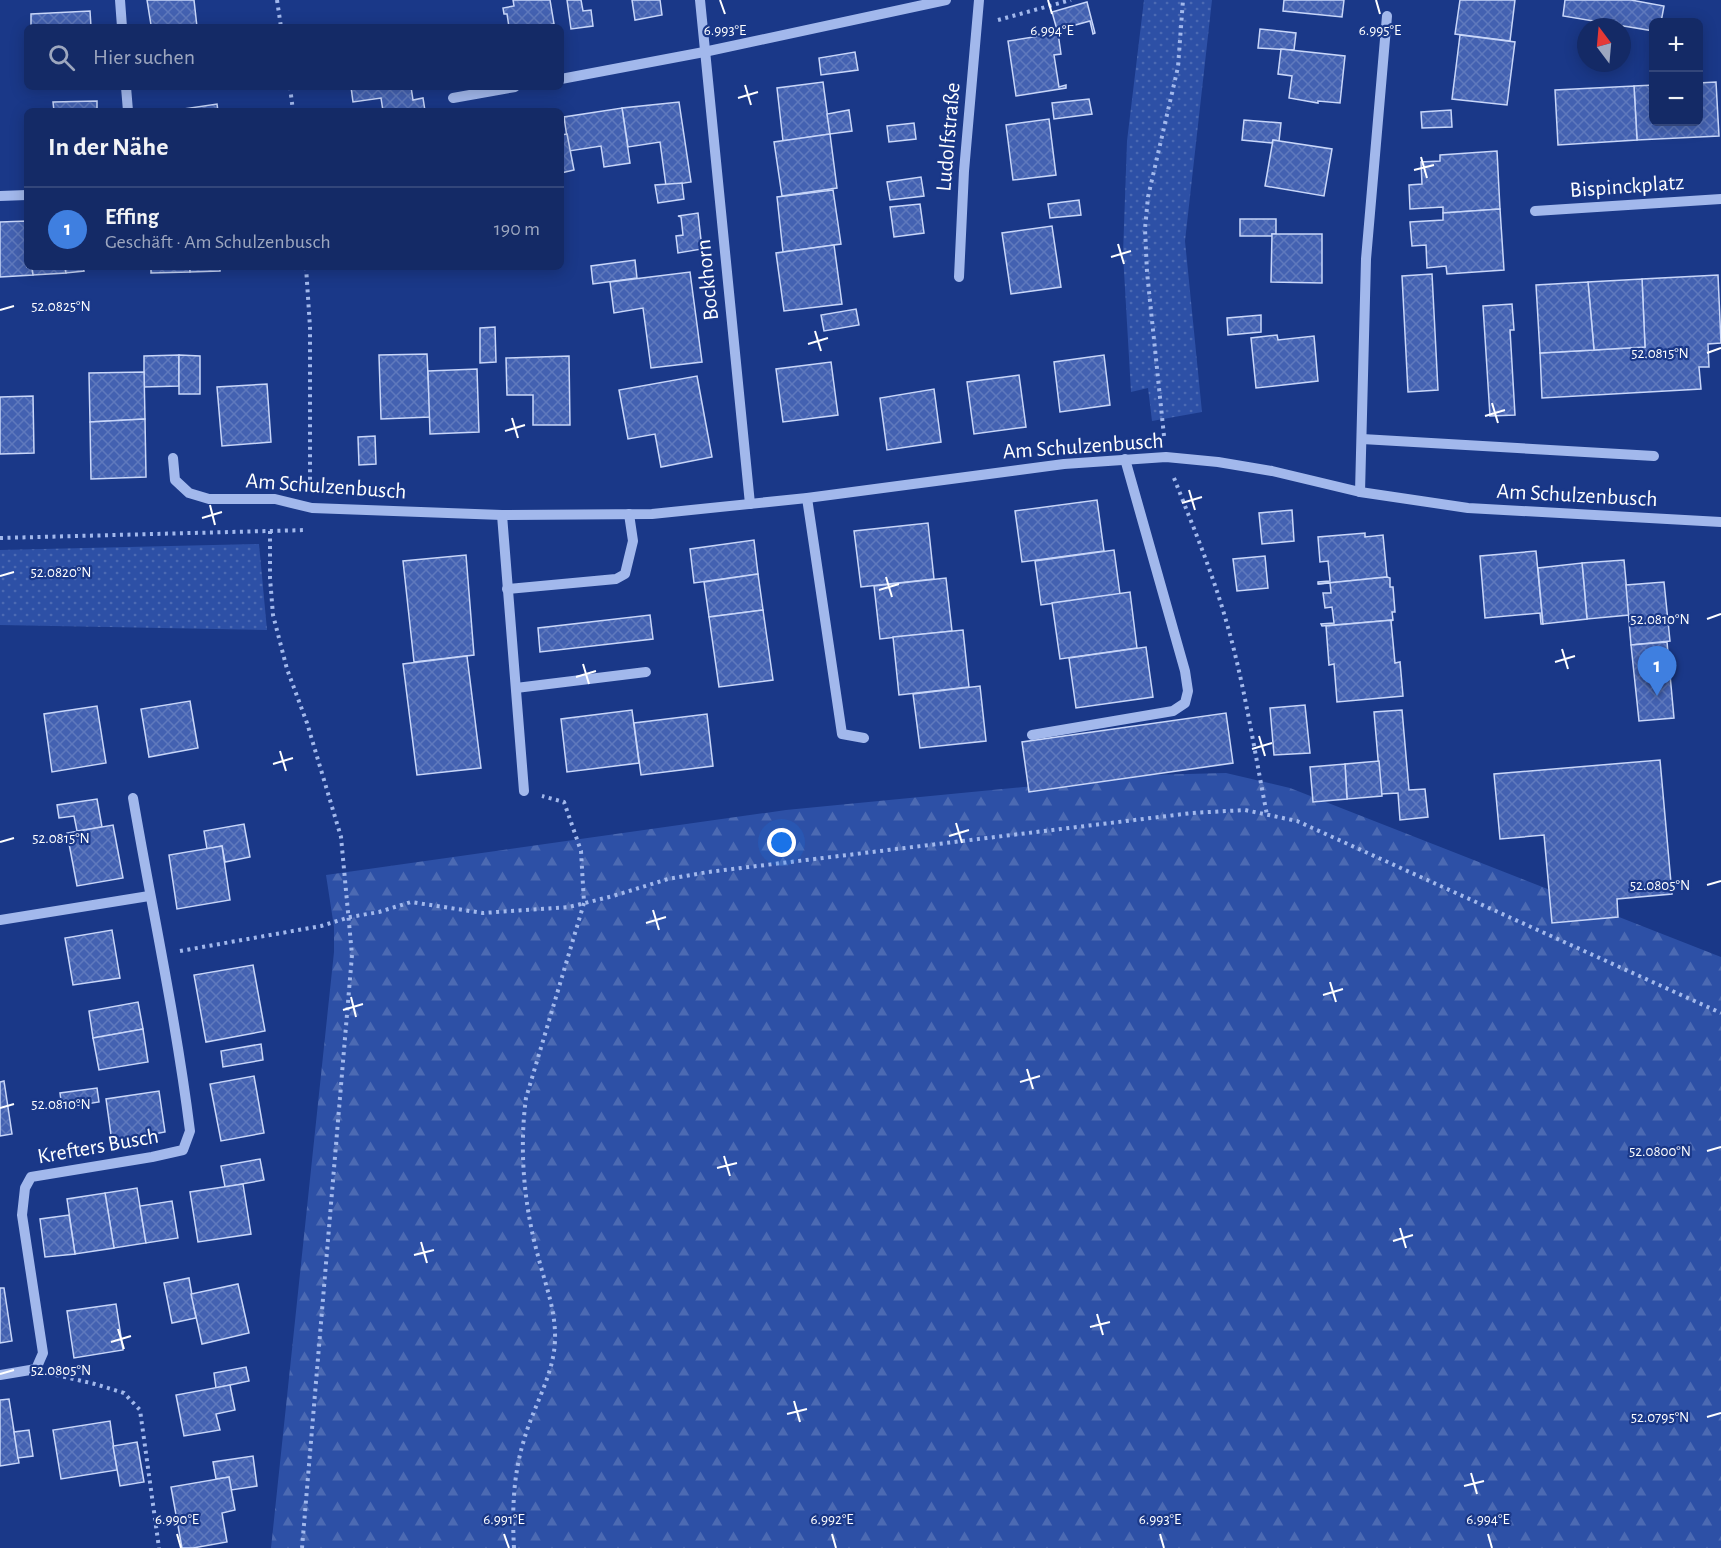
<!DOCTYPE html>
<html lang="de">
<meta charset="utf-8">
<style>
:root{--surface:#142a66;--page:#1d326c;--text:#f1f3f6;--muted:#9da7bf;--line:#33467a;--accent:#ffea5e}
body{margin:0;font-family:"Alegreya Sans",sans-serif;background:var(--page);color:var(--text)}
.controls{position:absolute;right:18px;top:18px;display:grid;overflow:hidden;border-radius:9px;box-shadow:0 3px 15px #0003}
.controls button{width:54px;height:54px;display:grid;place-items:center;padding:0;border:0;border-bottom:2px solid var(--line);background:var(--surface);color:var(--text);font:30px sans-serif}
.compass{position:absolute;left:1577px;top:18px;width:54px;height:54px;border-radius:50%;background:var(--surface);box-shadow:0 3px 15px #0003;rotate:344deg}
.you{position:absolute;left:782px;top:843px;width:21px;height:21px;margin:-15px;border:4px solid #fff;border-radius:50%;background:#1a73e8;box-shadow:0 0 0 9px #1a73e833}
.badge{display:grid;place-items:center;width:39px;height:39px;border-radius:50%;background:var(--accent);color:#fff;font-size:20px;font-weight:700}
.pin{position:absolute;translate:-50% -50px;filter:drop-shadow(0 2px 3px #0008)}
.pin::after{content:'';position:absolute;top:32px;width:21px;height:18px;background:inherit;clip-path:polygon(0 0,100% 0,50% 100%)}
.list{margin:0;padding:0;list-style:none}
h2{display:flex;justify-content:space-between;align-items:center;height:78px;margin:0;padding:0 24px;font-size:26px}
h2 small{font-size:20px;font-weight:400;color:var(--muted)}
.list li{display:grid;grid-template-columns:39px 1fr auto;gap:18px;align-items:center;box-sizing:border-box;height:84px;padding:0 24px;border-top:2px solid var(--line)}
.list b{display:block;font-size:22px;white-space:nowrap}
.list p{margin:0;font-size:20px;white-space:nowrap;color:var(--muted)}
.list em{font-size:20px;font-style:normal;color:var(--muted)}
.icon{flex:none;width:33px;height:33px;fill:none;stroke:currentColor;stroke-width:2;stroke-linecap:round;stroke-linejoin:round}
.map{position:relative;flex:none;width:1721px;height:1548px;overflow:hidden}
.search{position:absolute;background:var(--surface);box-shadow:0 3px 15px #0003;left:24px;top:24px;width:540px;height:66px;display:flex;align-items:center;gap:15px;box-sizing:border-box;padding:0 21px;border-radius:9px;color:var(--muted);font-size:22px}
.panel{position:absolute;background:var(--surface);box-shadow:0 3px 15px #0003;left:24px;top:108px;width:540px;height:162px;border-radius:9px}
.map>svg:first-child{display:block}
.forest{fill:url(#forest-firs)}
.park{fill:url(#park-dots)}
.building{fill:url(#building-cross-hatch);stroke:#c8d6f9;stroke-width:1.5}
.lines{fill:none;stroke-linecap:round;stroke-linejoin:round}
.path{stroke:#a2b8ec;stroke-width:4;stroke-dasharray:3 4.5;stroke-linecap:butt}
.minor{stroke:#a2b8ec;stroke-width:10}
.ticks{fill:none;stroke:#fff;stroke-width:2}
.labels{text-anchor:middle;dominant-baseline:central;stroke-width:4.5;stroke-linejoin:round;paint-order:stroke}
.street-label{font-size:22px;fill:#fff;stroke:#1a3888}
.ticks-label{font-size:15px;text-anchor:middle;fill:#fff;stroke:#1a3888;stroke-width:4.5;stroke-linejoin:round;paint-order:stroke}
</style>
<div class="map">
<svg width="1721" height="1548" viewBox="0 0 1721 1548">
<defs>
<pattern id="forest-firs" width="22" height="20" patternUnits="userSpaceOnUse" patternTransform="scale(1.5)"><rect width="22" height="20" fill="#2d50a6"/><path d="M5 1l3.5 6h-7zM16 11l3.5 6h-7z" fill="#4c6ab3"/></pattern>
<pattern id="park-dots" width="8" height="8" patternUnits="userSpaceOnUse" patternTransform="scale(1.5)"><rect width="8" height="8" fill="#2d50a6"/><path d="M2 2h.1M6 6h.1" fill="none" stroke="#4c6ab3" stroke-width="1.8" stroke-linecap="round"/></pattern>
<pattern id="building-cross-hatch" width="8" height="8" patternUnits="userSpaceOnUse" patternTransform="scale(1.5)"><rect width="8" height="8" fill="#4361b1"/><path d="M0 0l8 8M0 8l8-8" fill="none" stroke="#5f79bd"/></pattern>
</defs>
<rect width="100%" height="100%" fill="#1a3888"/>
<polygon class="forest" points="1226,773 1290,788 1721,957 1721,1548 271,1548 334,952 334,927 326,875 786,810 1147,775"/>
<g class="park">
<polygon points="1144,0 1212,0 1185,241 1202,412 1152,421 1148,388 1131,392 1123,254 1127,141"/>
<polygon points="259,544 267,630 0,625 0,550"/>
</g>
<g class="building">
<polygon points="147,0 194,0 197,27 147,27 147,25 151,25"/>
<polygon points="513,0 550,0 554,24 540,27 509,27 507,14 504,14 503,8 514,6"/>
<polygon points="567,0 581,0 583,11 591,10 593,26 571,29"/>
<polygon points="632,0 660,0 662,15 635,20"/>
<polygon points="1284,0 1344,0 1342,17 1283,11"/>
<polygon points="1460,0 1515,0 1510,41 1455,34"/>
<polygon points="1565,0 1631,0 1664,6 1661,22 1654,22 1654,31 1563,16"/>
<polygon points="1087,2 1095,33 1093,34 1090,21 1057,30 1052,12"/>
<polygon points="90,11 91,27 31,27 31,14"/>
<polygon points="1260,29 1296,33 1294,50 1258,48"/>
<polygon points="1058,33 1061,54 1054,55 1059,87 1066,85 1066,88 1016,96 1008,41"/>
<polygon points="1460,35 1515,42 1507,105 1452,99"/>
<polygon points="1281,49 1345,56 1340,103 1318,101 1318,103 1289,98 1292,76 1278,74"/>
<polygon points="855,52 858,70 821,75 819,58"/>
<polygon points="823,82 830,134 783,141 777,88"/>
<polygon points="1716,82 1719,136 1637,140 1634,86 1654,85 1654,122 1698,122 1698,83"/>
<polygon points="1634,86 1637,140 1558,145 1555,90"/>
<polygon points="351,87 411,87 413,100 423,98 425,111 383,111 381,98 353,102"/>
<polygon points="1089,99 1092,114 1054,119 1052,103"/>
<polygon points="97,101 97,111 54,111 53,102"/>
<polygon points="679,102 691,182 666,186 660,142 628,147 622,108"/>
<polygon points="217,104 218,111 170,111"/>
<polygon points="622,108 630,163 604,167 601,146 569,151 564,117"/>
<polygon points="849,110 852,131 830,134 827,114"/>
<polygon points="1451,110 1452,127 1422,128 1421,112"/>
<polygon points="1049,119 1056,175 1013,180 1006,125"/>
<polygon points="1244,120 1281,123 1279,141 1273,140 1272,143 1242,140"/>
<polygon points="914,123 916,139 889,142 887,126"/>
<polygon points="567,134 574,170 561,173 561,135"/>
<polygon points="830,134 837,188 782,196 774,142"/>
<polygon points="1273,140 1332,149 1324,196 1265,186"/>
<polygon points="1497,151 1500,209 1443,213 1443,207 1410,209 1409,185 1422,184 1421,162 1440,161 1440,155"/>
<polygon points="921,177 924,196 890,200 887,182"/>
<polygon points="682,183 684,199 658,203 655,185"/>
<polygon points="833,190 841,244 783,252 777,197"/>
<polygon points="1079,200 1081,215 1050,218 1048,204"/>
<polygon points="920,204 924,233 894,237 890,207"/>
<polygon points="1500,209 1504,270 1447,274 1446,266 1427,268 1426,245 1412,246 1410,222 1443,220 1443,213"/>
<polygon points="698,213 702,249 678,253 676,236 683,235 681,217 678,216"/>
<polygon points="1240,219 1276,219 1276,234 1272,234 1272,236 1240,236"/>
<polygon points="27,221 27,267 32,267 33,275 0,277 0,222"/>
<polygon points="1052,226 1061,287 1011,294 1002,233"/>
<polygon points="1272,234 1322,234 1322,283 1271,282"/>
<polygon points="834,245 842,304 784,311 776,253"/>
<polygon points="635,260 637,278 593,284 591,266"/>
<polygon points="32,267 65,267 66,273 33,275"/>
<polygon points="65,267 83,267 84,271 66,273"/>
<polygon points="151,267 190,267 190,272 151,273"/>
<polygon points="190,267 220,267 220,271 190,272"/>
<polygon points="690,272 702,362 651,368 643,308 614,313 610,282"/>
<polygon points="1432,274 1438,390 1408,392 1402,276"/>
<polygon points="1718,275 1721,343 1708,344 1709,367 1699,367 1701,389 1542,398 1540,353 1645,347 1642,279"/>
<polygon points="1642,279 1645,347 1594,350 1588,282"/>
<polygon points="1588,282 1594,350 1540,353 1536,285"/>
<polygon points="1512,304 1514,330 1510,330 1515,415 1490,416 1483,306"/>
<polygon points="856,309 859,325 824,331 821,315"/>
<polygon points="1261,315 1261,332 1228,335 1227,318"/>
<polygon points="495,327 496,362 480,363 480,328"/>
<polygon points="1277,335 1278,340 1314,336 1318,381 1256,388 1251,338"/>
<polygon points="427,354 430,417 381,419 379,355"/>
<polygon points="179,355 179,386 144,387 144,356"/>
<polygon points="179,355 200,356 200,394 179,394"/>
<polygon points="1104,355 1110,405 1060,412 1054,362"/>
<polygon points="569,356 570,425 533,425 533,395 507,395 506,358"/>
<polygon points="831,362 838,415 783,422 776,369"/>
<polygon points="477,369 479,432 430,434 428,371"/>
<polygon points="144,372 145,419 90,422 89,373"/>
<polygon points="1019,375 1026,427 974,434 967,382"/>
<polygon points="697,376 712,457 661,467 655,434 628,439 619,390"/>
<polygon points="267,384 271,442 222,446 217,387"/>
<polygon points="934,389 941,442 887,450 880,398"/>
<polygon points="33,396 34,453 0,454 0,397"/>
<polygon points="145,419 146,477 91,479 90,422"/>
<polygon points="375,436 376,464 359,465 358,437"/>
<polygon points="1097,500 1104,551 1022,562 1015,511"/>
<polygon points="1292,510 1294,541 1262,544 1259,513"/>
<polygon points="928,523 934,579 861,587 854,531"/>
<polygon points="1365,533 1365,537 1383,535 1387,577 1318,584 1318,582 1330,581 1328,561 1320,562 1318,537"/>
<polygon points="754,540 758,574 694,583 690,549"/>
<polygon points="1114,550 1120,594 1041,605 1035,561"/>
<polygon points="1536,551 1543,624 1541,624 1540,613 1485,618 1480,556"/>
<polygon points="466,555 474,655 414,662 403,561"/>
<polygon points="1265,556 1268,588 1237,591 1233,559"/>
<polygon points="1624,560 1629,615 1587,619 1582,563"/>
<polygon points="1582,563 1587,619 1543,624 1538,568"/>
<polygon points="758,574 763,610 709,617 704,582"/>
<polygon points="1387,577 1390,578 1390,587 1393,587 1395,612 1392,612 1393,620 1322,626 1321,624 1334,623 1332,607 1325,608 1323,593 1331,593 1330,583 1318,584"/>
<polygon points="946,578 952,631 880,639 874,586"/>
<polygon points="1664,582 1670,641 1631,645 1626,585"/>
<polygon points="1130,592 1137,648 1060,659 1052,603"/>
<polygon points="763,610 773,680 719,687 709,617"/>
<polygon points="650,615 653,639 540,652 538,628"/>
<polygon points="1393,620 1391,621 1395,663 1400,662 1403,696 1337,702 1334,664 1329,665 1326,626"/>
<polygon points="963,630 969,687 899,695 893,637"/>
<polygon points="1667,642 1674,718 1639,721 1631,645"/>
<polygon points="1146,647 1153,697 1076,708 1069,658"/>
<polygon points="467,656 481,768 417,775 403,664"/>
<polygon points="980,686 986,741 920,748 913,694"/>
<polygon points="190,701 198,748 149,757 141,709"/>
<polygon points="1305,705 1310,753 1274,755 1270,708"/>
<polygon points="97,706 106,763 52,772 44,714"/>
<polygon points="632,710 639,763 567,772 561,719"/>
<polygon points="1402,710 1409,790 1425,789 1428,817 1400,820 1398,793 1381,794 1374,712"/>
<polygon points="1226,713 1233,763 1029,792 1022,742"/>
<polygon points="707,714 713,766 641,775 634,723"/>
<polygon points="1660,760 1672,894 1617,899 1618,917 1552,923 1544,835 1500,839 1494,774"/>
<polygon points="1379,761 1382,796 1347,799 1345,764"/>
<polygon points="1345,764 1347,799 1313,802 1310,767"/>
<polygon points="97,799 102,827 77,831 74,816 59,818 57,805"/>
<polygon points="244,824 250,857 225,862 222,846 207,849 204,831"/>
<polygon points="113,825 123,878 77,886 67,833"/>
<polygon points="222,846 230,900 177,909 169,855"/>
<polygon points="112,930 120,978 73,985 65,938"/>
<polygon points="253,965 265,1031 206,1042 194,975"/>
<polygon points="138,1002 143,1029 93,1038 89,1011"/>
<polygon points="143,1029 148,1062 99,1070 93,1038"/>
<polygon points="261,1044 263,1060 223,1067 221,1051"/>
<polygon points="254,1076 264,1133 221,1141 210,1084"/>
<polygon points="4,1081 12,1134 0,1136 0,1082"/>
<polygon points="97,1088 99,1102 62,1108 60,1093"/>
<polygon points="159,1091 165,1132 112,1142 106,1099"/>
<polygon points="260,1159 264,1180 225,1187 221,1166"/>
<polygon points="243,1184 251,1234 198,1242 190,1192"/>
<polygon points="137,1188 146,1243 114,1248 105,1193"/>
<polygon points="105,1193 114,1248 75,1254 67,1199"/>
<polygon points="172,1201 178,1238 146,1243 140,1206"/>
<polygon points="69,1215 75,1254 45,1257 40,1219"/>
<polygon points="189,1278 196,1318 172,1323 164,1283"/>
<polygon points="238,1284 249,1333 202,1344 191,1294"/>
<polygon points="0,1288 4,1288 12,1341 0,1343"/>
<polygon points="116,1304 123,1350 74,1358 67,1311"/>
<polygon points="246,1367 249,1381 216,1388 214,1373"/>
<polygon points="230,1385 235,1410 216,1414 220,1430 184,1436 176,1395"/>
<polygon points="9,1399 19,1463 0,1466 0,1400"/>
<polygon points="110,1421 117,1470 61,1479 53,1430"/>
<polygon points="29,1430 33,1456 18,1458 14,1432"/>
<polygon points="137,1442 144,1482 120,1486 113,1446"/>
<polygon points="253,1456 257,1486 231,1490 229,1477 216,1479 213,1462"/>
<polygon points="229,1477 235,1510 222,1513 227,1542 193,1548 182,1548 171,1487"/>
</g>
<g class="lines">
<g class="path">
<polyline points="277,0 281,27"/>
<polyline points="998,20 1071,0"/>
<polyline points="290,87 293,111"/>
<polyline points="306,267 310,327 310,488"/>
<polyline points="1164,436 1147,272 1145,229 1148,197 1178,67 1183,0"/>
<path d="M1174,478C1192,524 1211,569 1225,617C1244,681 1254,749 1267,815"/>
<polyline points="270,531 270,578 273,615 287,669 307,723 341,837 352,955 302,1548"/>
<polyline points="0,538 307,530"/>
<polyline points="180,951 321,926 350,917 379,912 411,902 483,913 569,907 613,896 668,879 708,872 1192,813 1245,810 1297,821 1721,1013"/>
<polyline points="56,1375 95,1384 124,1393 140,1410 159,1548"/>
<path d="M514,1548C512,1512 513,1475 524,1440C533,1407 554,1375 555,1340C556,1310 545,1284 538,1256C524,1205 519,1150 526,1098L584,903L581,851L564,802L542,796"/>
</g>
<g class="minor">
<polyline points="120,0 122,27"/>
<polyline points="700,0 750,504"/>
<polyline points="561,79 704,52 946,0"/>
<polyline points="126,87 128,111"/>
<polyline points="453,98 515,87"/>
<polyline points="0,196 27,195"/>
<polyline points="1535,211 1721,199"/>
<polyline points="959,277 964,171 979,0"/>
<polyline points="1362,439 1654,456"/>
<polyline points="173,458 175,480 189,493 209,499 275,499 312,508 502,515 652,514 807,498 1064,464 1166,457 1218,462 1272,471 1360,492 1468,508 1721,522"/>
<polyline points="1360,492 1366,259 1387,16"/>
<polyline points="807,498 842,734 864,738"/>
<polyline points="502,515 524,791"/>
<polyline points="507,589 616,579 625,574 633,541 629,514"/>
<polyline points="516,688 646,672"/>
<polyline points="1032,735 1173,711 1185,703 1188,691 1185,671 1125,459"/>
<polyline points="0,920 149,896"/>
<path d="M0,1375L36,1369L43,1353L22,1215L25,1188L31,1177L152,1157L183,1150L190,1131C176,1019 152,909 133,798"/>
</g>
</g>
<path class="ticks" d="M720,0L725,14M1048,0L1052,14M1376,0L1380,14M745,85L751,105M738,98L758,92M1421,157L1427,178M1414,170L1434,165M1118,244L1124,264M1111,257L1131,251M0,310L14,306M815,331L821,351M808,344L828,338M1707,353L1721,348M1492,403L1498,423M1485,416L1505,410M512,418L518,438M505,431L525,425M1189,490L1195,510M1182,503L1202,497M210,505L215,525M202,518L222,512M0,576L14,572M886,577L892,597M879,590L899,584M1707,619L1721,614M1562,649L1568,669M1555,662L1575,656M583,664L589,684M576,677L596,671M1259,736L1265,756M1252,749L1272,743M280,751L286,771M273,764L293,758M956,823L962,843M949,836L969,830M0,842L14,838M1707,885L1721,881M653,910L659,930M646,923L666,917M1330,982L1336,1002M1323,995L1343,989M351,997L356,1017M343,1010L363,1004M1027,1069L1033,1089M1020,1082L1040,1076M0,1108L14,1104M1707,1151L1721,1147M724,1156L730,1176M717,1168L737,1163M1400,1228L1406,1248M1393,1241L1413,1235M421,1242L427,1263M414,1255L434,1250M1097,1314L1103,1335M1090,1327L1110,1322M118,1329L124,1349M111,1342L131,1336M0,1374L14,1370M794,1401L800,1422M787,1414L807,1409M1707,1417L1721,1413M1471,1473L1477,1494M1464,1486L1484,1481M177,1534L181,1548M504,1534L509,1548M832,1534L836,1548M1160,1534L1164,1548M1488,1534L1492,1548"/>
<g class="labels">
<g class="street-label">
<text transform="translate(948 137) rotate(-85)">Ludolfstraße</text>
<text transform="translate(1627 186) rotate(-4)">Bispinckplatz</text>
<text transform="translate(707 280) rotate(-96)">Bockhorn</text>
<text transform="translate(1083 446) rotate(-4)">Am Schulzenbusch</text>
<text transform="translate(326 486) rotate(4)">Am Schulzenbusch</text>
<text transform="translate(1577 495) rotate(3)">Am Schulzenbusch</text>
<text transform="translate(98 1146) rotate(-10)">Krefters Busch</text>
</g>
</g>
<g class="ticks-label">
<text x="725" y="35">6.993°E</text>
<text x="1052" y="35">6.994°E</text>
<text x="1380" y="35">6.995°E</text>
<text x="61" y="311">52.0825°N</text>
<text x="1660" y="358">52.0815°N</text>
<text x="61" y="577">52.0820°N</text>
<text x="1660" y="624">52.0810°N</text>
<text x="61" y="843">52.0815°N</text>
<text x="1660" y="890">52.0805°N</text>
<text x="61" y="1109">52.0810°N</text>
<text x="1660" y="1156">52.0800°N</text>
<text x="61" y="1375">52.0805°N</text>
<text x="1660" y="1422">52.0795°N</text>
<text x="177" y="1524">6.990°E</text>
<text x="504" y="1524">6.991°E</text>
<text x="832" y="1524">6.992°E</text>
<text x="1160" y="1524">6.993°E</text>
<text x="1488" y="1524">6.994°E</text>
</g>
</svg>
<div class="controls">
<button>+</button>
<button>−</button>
</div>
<svg class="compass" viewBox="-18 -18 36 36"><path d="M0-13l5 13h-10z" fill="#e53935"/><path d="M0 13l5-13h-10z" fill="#9da7bf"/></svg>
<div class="you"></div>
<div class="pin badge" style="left:1657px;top:696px;background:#3f7fe0">1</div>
<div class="search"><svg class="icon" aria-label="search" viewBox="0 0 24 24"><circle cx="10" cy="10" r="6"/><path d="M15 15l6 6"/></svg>Hier suchen</div>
<section class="panel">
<h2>In der Nähe<small></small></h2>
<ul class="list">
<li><span class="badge" style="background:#3f7fe0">1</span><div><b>Effing</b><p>Geschäft · Am Schulzenbusch</p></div><em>190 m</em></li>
</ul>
</section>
</div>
